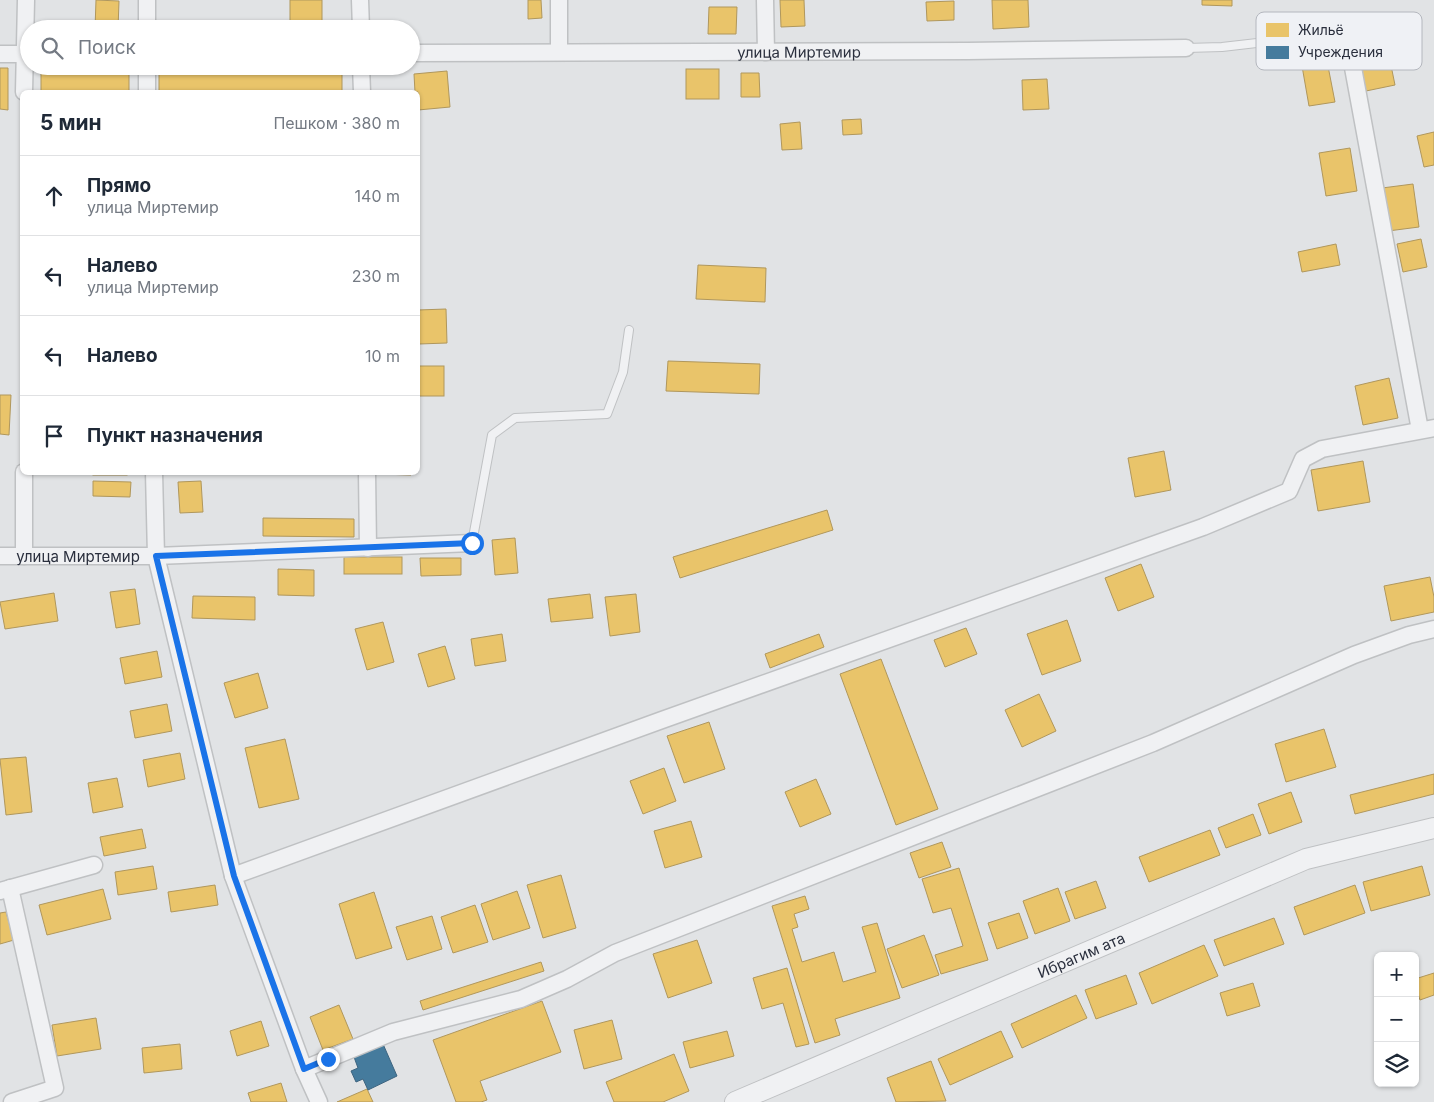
<!DOCTYPE html>
<html lang="ru">
<meta charset="utf-8">
<style>
:root{--surface:#fff;--page:#f2f2f3;--text:#1f2937;--muted:#747a83;--line:#e0e1e3}
body{margin:0;font-family:Inter,sans-serif;background:var(--page);color:var(--text)}
.controls{position:absolute;right:15px;bottom:15px;display:grid;overflow:hidden;border-radius:8px;box-shadow:0 1px 4px #0004}
.controls button{width:45px;height:45px;display:grid;place-items:center;padding:0;border:0;border-bottom:1px solid var(--line);background:var(--surface);color:var(--text);font:25px sans-serif}
.stop{position:absolute;width:15px;height:15px;margin:-11px;border:4px solid #1a73e8;border-radius:50%;background:#fff}
.stop.end{background:#1a73e8;border-color:#fff;box-shadow:0 1px 5px #0008}
.list{margin:0;padding:0;list-style:none}
h2{display:flex;justify-content:space-between;align-items:center;height:65px;margin:0;padding:0 20px;font-size:21px}
h2 small{font-size:16px;font-weight:400;color:var(--muted)}
.list li{display:grid;grid-template-columns:32px 1fr auto;gap:15px;align-items:center;box-sizing:border-box;height:80px;padding:0 20px;border-top:1px solid var(--line)}
.list b{display:block;font-size:19px;white-space:nowrap}
.list p{margin:0;font-size:16px;white-space:nowrap;color:var(--muted)}
.list em{font-size:16px;font-style:normal;color:var(--muted)}
.icon{flex:none;width:28px;height:28px;fill:none;stroke:currentColor;stroke-width:2;stroke-linecap:round;stroke-linejoin:round}
.map{position:relative;flex:none;width:1434px;height:1102px;overflow:hidden}
.search{position:absolute;background:var(--surface);box-shadow:0 1px 4px #0004;left:20px;top:20px;width:400px;height:55px;display:flex;align-items:center;gap:12px;box-sizing:border-box;padding:0 18px;border-radius:28px;color:var(--muted);font-size:19px}
.panel{position:absolute;background:var(--surface);box-shadow:0 1px 4px #0004;left:20px;top:90px;width:400px;height:385px;border-radius:8px}
.map>svg:first-child{display:block}
.homes{fill:#e9c46a;stroke:#b0975c}
.public{fill:#457b9d;stroke:#3d6480}
.lines{fill:none;stroke-linecap:round;stroke-linejoin:round}
.service-casing{stroke:#bfc1c3;stroke-width:10}
.minor-casing{stroke:#bfc1c3;stroke-width:19}
.tertiary-casing{stroke:#bfc1c3;stroke-width:22}
.service{stroke:#f0f1f3;stroke-width:8}
.minor{stroke:#f0f1f3;stroke-width:16}
.tertiary{stroke:#f0f1f3;stroke-width:20}
.route{stroke:#1a73e8;stroke-width:6}
.labels{text-anchor:middle;dominant-baseline:central;stroke-width:5;stroke-linejoin:round;paint-order:stroke}
.street-label{font-size:15px;fill:#2a2f3d;stroke:#eff1f5}
.key{fill:#eff1f5;stroke:#b4b7be;stroke-width:1}
.key-label{font-size:14px;fill:#2a2f3d}
</style>
<div class="map">
<svg width="1434" height="1102" viewBox="0 0 1434 1102">
<rect width="100%" height="100%" fill="#e1e3e5"/>
<g class="homes">
<polygon points="96,0 119,1 118,29 95,29"/>
<rect x="290" y="0" width="32" height="29"/>
<polygon points="528,0 541,0 542,18 528,19"/>
<polygon points="780,0 804,0 805,26 781,27"/>
<polygon points="992,0 1028,0 1029,27 993,29"/>
<polygon points="1202,0 1232,0 1232,6 1202,5"/>
<polygon points="954,1 954,20 927,21 926,2"/>
<polygon points="709,7 737,7 736,34 708,34"/>
<polygon points="1387,46 1395,85 1366,91 1358,52"/>
<polygon points="1327,61 1335,102 1309,106 1302,66"/>
<polygon points="0,68 8,68 8,110 0,109"/>
<rect x="41" y="69" width="88" height="23"/>
<rect x="686" y="69" width="33" height="30"/>
<rect x="159" y="71" width="183" height="21"/>
<polygon points="447,71 450,107 418,110 418,92 415,92 414,74"/>
<polygon points="741,73 759,73 760,97 741,97"/>
<polygon points="1047,79 1049,109 1023,110 1022,80"/>
<polygon points="861,119 862,134 843,135 842,120"/>
<polygon points="800,122 802,149 782,150 780,124"/>
<polygon points="1434,132 1434,165 1424,167 1417,136"/>
<polygon points="1350,148 1357,191 1326,196 1319,153"/>
<polygon points="1413,184 1419,227 1388,231 1382,188"/>
<polygon points="1421,239 1427,267 1403,272 1397,244"/>
<polygon points="1336,244 1340,265 1302,272 1298,252"/>
<polygon points="698,265 766,268 765,302 696,299"/>
<polygon points="446,309 447,343 419,344 418,310"/>
<polygon points="668,361 760,364 759,394 666,391"/>
<rect x="418" y="366" width="26" height="30"/>
<polygon points="1389,378 1398,418 1363,425 1355,386"/>
<polygon points="0,395 11,395 9,435 0,434"/>
<polygon points="1164,451 1171,490 1135,497 1128,458"/>
<polygon points="1363,461 1370,502 1318,511 1311,470"/>
<rect x="93" y="472" width="34" height="3"/>
<polygon points="380,472 411,472 411,475 380,474"/>
<polygon points="93,481 131,482 130,497 93,496"/>
<polygon points="201,481 203,512 180,513 178,482"/>
<polygon points="827,510 833,530 680,578 673,557"/>
<polygon points="263,518 354,519 354,537 263,536"/>
<polygon points="515,538 518,573 495,575 492,540"/>
<rect x="344" y="557" width="58" height="17"/>
<polygon points="420,558 461,558 461,575 421,576"/>
<polygon points="1141,564 1154,597 1118,611 1105,578"/>
<polygon points="278,569 314,570 314,596 278,595"/>
<polygon points="1430,577 1434,597 1434,612 1391,621 1384,586"/>
<polygon points="135,589 140,624 116,628 110,592"/>
<polygon points="54,593 58,621 5,629 0,602"/>
<polygon points="590,594 593,618 551,622 548,599"/>
<polygon points="636,594 640,632 610,636 605,597"/>
<polygon points="193,596 255,597 255,620 192,618"/>
<polygon points="1067,620 1081,661 1042,675 1027,634"/>
<polygon points="383,622 394,662 367,670 355,629"/>
<polygon points="966,628 977,654 945,667 934,640"/>
<polygon points="502,634 506,661 475,666 471,639"/>
<polygon points="819,634 824,647 770,668 765,654"/>
<polygon points="445,646 455,679 428,687 418,654"/>
<polygon points="157,651 162,677 125,684 120,658"/>
<polygon points="881,659 938,809 896,825 840,674"/>
<polygon points="258,673 268,708 235,718 224,683"/>
<polygon points="1039,694 1056,731 1022,747 1005,710"/>
<polygon points="167,704 172,731 135,738 130,711"/>
<polygon points="709,722 725,769 684,783 667,736"/>
<polygon points="1324,729 1336,767 1286,782 1275,744"/>
<polygon points="285,739 299,799 259,808 245,748"/>
<polygon points="180,753 185,779 148,787 143,760"/>
<polygon points="26,757 32,812 6,815 0,759"/>
<polygon points="664,768 676,801 643,814 630,781"/>
<polygon points="1434,774 1434,794 1355,814 1350,795"/>
<polygon points="117,778 123,807 93,813 88,783"/>
<polygon points="816,779 831,814 800,827 785,792"/>
<polygon points="1291,792 1302,822 1269,834 1258,804"/>
<polygon points="1253,814 1261,835 1226,848 1218,828"/>
<polygon points="691,821 702,857 665,868 654,831"/>
<polygon points="142,829 146,848 104,856 100,837"/>
<polygon points="1210,830 1220,855 1149,882 1139,857"/>
<polygon points="942,842 951,867 919,878 910,853"/>
<polygon points="153,866 157,889 118,895 115,872"/>
<polygon points="1422,866 1430,895 1371,911 1363,882"/>
<polygon points="959,868 988,960 941,974 935,955 963,946 951,908 933,913 922,879"/>
<polygon points="561,875 576,928 543,938 527,885"/>
<polygon points="1096,881 1106,908 1075,919 1065,892"/>
<polygon points="215,885 218,905 171,912 168,892"/>
<polygon points="1355,885 1365,913 1304,935 1294,907"/>
<polygon points="1058,888 1070,921 1035,934 1023,901"/>
<polygon points="103,889 111,919 47,935 39,905"/>
<polygon points="517,891 530,928 493,940 481,904"/>
<polygon points="374,892 392,948 356,959 339,904"/>
<polygon points="805,896 809,909 794,914 798,927 792,929 802,962 834,952 843,982 876,972 862,927 877,923 900,998 835,1019 840,1035 815,1043 772,906"/>
<polygon points="475,905 488,942 453,953 441,917"/>
<polygon points="6,912 14,940 0,944 0,913"/>
<polygon points="1019,913 1028,938 997,949 988,923"/>
<polygon points="432,916 442,949 407,960 396,927"/>
<polygon points="1274,918 1284,944 1224,966 1214,940"/>
<polygon points="924,935 939,975 902,988 887,949"/>
<polygon points="697,940 712,983 668,998 653,954"/>
<polygon points="1204,945 1218,976 1152,1004 1139,973"/>
<polygon points="541,962 544,971 423,1010 420,1001"/>
<polygon points="787,968 809,1044 796,1047 783,1003 762,1009 753,978"/>
<polygon points="1434,973 1434,995 1420,1000 1415,984 1415,979"/>
<polygon points="1126,975 1137,1004 1096,1019 1085,990"/>
<polygon points="1253,983 1260,1006 1227,1016 1220,993"/>
<polygon points="1076,995 1087,1018 1022,1048 1011,1024"/>
<polygon points="542,1001 561,1052 480,1081 487,1100 481,1102 456,1102 433,1040"/>
<polygon points="339,1005 353,1039 323,1050 310,1017"/>
<polygon points="96,1018 101,1049 57,1056 52,1025"/>
<polygon points="612,1020 622,1059 584,1069 574,1030"/>
<polygon points="261,1021 269,1046 237,1056 230,1031"/>
<polygon points="727,1031 734,1056 690,1068 683,1042"/>
<polygon points="1001,1031 1013,1057 950,1085 938,1059"/>
<polygon points="180,1044 182,1069 144,1073 142,1048"/>
<polygon points="674,1054 689,1091 663,1102 614,1102 606,1082"/>
<polygon points="931,1061 946,1101 896,1102 887,1078"/>
<polygon points="281,1083 287,1102 251,1102 248,1093"/>
<polygon points="367,1089 373,1102 337,1102"/>
</g>
<polygon class="public" points="383,1044 397,1076 368,1090 363,1079 356,1082 351,1071 358,1068 354,1057"/>
<g class="lines">
<defs>
<g id="service">
<polyline points="1186,48 1222,47 1274,41 1349,46"/>
<polyline points="472,543 492,435 515,418 607,414 623,372 629,330"/>
</g>
<g id="minor">
<polyline points="147,0 147,29"/>
<polyline points="360,0 361,29"/>
<polyline points="559,0 559,52"/>
<polyline points="765,0 766,52"/>
<polyline points="1349,46 1420,430"/>
<path id="s1" d="M411,53L968,51L1186,48"/>
<polyline points="0,54 29,54"/>
<polyline points="147,66 147,92"/>
<polyline points="361,66 362,92"/>
<polyline points="24,92 26,0"/>
<polyline points="154,472 156,556 233,876 304,1069 319,1102"/>
<polyline points="367,472 368,548"/>
<path id="s2" d="M0,556H156L472,543"/>
<polyline points="24,556 24,472"/>
<polyline points="233,876 662,720 1203,527 1289,491 1303,459 1322,449 1434,428"/>
<polyline points="10,888 55,1088 12,1102"/>
<polyline points="0,891 94,865"/>
<polyline points="304,1069 393,1032 521,999 567,979 615,953 1153,743 1354,655 1409,635 1434,629"/>
</g>
<g id="tertiary">
<path id="s3" d="M735,1102L1306,859L1434,828"/>
</g>
</defs>
<use href="#service" class="service-casing"/>
<use href="#minor" class="minor-casing"/>
<use href="#tertiary" class="tertiary-casing"/>
<use href="#service" class="service"/>
<use href="#minor" class="minor"/>
<use href="#tertiary" class="tertiary"/>
</g>
<g class="lines">
<polyline class="route" points="328,1059 304,1069 234,876 156,556 472,543"/>
</g>
<g class="labels">
<g class="street-label">
<text stroke="none"><textPath href="#s1" startOffset="388">улица Миртемир</textPath></text>
<text stroke="none"><textPath href="#s2" startOffset="78">улица Миртемир</textPath></text>
<text stroke="none"><textPath href="#s3" startOffset="376">Ибрагим ата</textPath></text>
</g>
</g>
<rect x="1256" y="12" width="166" height="58" rx="8" class="key"/>
<rect x="1266" y="23" width="23" height="14" fill="#e9c46a"/>
<rect x="1266" y="46" width="23" height="13" fill="#457b9d"/>
<g class="key-label">
<text x="1298" y="35">Жильё</text>
<text x="1298" y="57">Учреждения</text>
</g>
</svg>
<div class="controls">
<button>+</button>
<button>−</button>
<button><svg class="icon" aria-label="layers" viewBox="0 0 24 24"><path d="M12 4l9 5-9 5-9-5zM3 14l9 5 9-5"/></svg></button>
</div>
<div class="stop" style="left:472px;top:543px"></div>
<div class="stop end" style="left:328px;top:1059px"></div>
<div class="search"><svg class="icon" aria-label="search" viewBox="0 0 24 24"><circle cx="10" cy="10" r="6"/><path d="M15 15l6 6"/></svg>Поиск</div>
<section class="panel">
<h2>5 мин<small>Пешком · 380 m</small></h2>
<ul class="list">
<li><svg class="icon" aria-label="ahead" viewBox="0 0 24 24"><path d="M12 20V5M6 11l6-6 6 6"/></svg><div><b>Прямо</b><p>улица Миртемир</p></div><em>140 m</em></li>
<li><svg class="icon" aria-label="left" viewBox="0 0 24 24"><path d="M17 20v-9H6M10 6l-5 5 5 5"/></svg><div><b>Налево</b><p>улица Миртемир</p></div><em>230 m</em></li>
<li><svg class="icon" aria-label="left" viewBox="0 0 24 24"><path d="M17 20v-9H6M10 6l-5 5 5 5"/></svg><div><b>Налево</b></div><em>10 m</em></li>
<li><svg class="icon" aria-label="arrive" viewBox="0 0 24 24"><path d="M6 21V4h12l-3 4 3 4H6"/></svg><div><b>Пункт назначения</b></div></li>
</ul>
</section>
</div>
